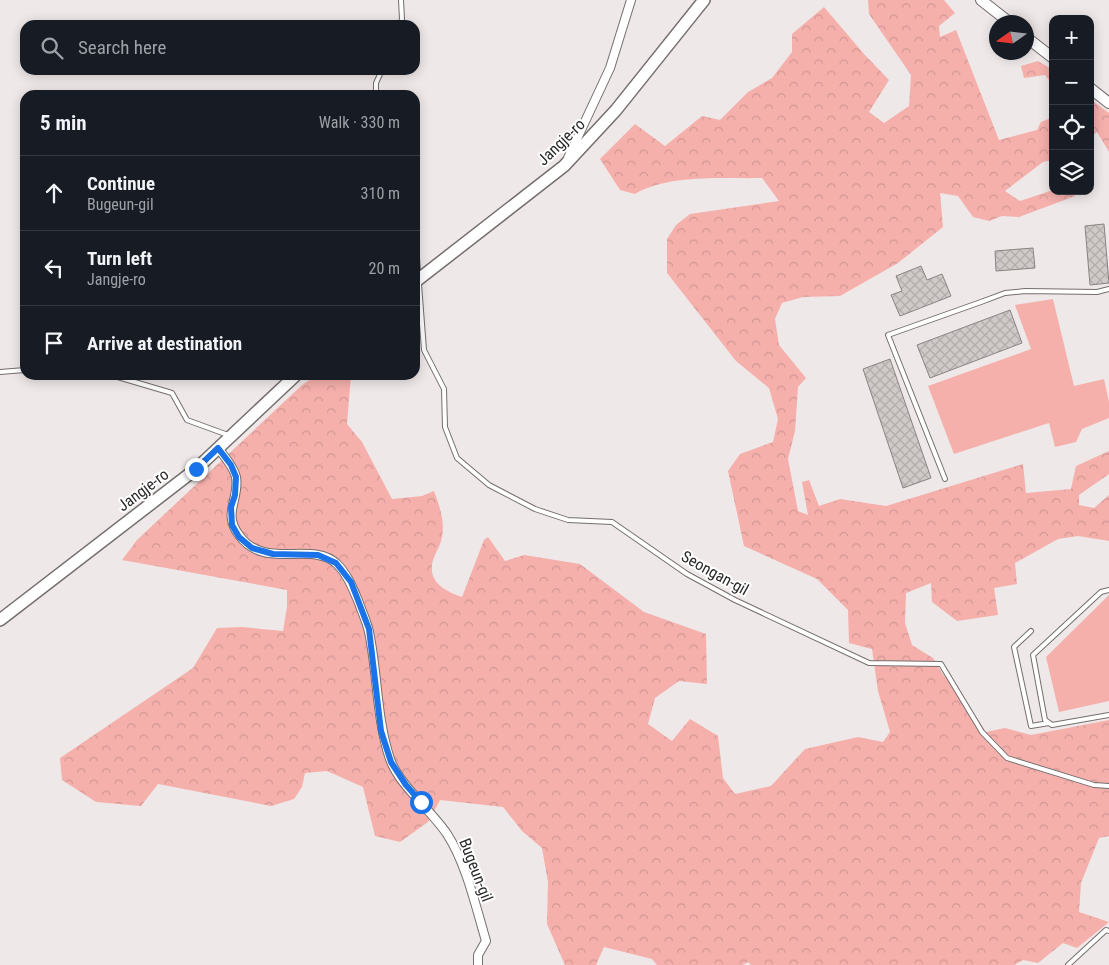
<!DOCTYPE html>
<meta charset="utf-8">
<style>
:root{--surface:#171b24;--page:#242831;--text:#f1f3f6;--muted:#9ea1a6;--line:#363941}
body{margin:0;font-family:"Roboto Condensed",sans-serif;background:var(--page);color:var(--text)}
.controls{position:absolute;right:15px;top:15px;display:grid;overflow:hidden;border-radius:10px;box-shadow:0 2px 12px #0003}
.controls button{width:45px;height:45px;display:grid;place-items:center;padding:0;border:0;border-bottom:1px solid var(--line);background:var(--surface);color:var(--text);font:25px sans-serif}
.compass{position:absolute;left:989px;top:15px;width:45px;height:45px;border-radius:50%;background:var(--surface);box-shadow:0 2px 12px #0003;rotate:256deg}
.stop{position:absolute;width:15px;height:15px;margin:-11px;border:4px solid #1a73e8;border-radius:50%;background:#fff}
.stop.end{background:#1a73e8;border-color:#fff;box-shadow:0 1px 5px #0008}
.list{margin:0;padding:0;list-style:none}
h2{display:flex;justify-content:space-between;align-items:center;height:65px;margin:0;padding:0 20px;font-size:21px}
h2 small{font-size:16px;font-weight:400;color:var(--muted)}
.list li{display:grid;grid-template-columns:32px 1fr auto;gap:15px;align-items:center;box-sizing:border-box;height:75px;padding:0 20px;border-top:1px solid var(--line)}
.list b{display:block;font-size:19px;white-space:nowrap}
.list p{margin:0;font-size:16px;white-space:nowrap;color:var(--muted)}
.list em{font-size:16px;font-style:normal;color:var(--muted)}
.icon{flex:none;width:28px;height:28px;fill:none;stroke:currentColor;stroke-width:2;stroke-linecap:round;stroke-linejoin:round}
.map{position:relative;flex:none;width:1109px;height:965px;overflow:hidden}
.search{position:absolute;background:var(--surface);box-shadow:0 2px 12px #0003;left:20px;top:20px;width:400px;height:55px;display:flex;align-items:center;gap:12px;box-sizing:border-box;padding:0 18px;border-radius:15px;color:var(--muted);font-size:19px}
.panel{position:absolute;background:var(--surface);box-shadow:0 2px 12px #0003;left:20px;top:90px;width:400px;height:290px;border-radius:15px}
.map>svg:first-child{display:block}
.green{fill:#f5b0ac}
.forest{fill:url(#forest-crowns)}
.building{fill:url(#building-cross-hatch);stroke:#898382}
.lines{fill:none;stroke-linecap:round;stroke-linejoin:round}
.service-casing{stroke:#746e6d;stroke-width:6}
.minor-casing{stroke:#746e6d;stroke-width:10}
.tertiary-casing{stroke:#746e6d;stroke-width:12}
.secondary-casing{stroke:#746e6d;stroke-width:14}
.service{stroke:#fff;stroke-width:4}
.minor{stroke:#fff;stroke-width:8}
.tertiary{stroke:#fff;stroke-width:10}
.secondary{stroke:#fff;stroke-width:11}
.route{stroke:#1a73e8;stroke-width:6}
.labels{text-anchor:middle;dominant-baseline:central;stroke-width:4;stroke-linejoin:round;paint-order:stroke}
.street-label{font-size:16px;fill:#2c2929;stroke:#fff}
</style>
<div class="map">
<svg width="1109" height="965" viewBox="0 0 1109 965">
<defs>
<pattern id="forest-crowns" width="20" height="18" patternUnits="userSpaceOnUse" patternTransform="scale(1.25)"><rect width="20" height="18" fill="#f5b0ac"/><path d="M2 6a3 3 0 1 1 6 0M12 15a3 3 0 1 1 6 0" fill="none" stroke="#d29794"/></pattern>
<pattern id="building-cross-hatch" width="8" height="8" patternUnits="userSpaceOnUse" patternTransform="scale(1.25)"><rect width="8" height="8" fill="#cfc9c8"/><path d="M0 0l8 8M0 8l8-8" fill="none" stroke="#b2adac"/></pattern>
</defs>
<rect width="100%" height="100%" fill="#efe8e8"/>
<g class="green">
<polygon points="1053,299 1074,386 1104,379 1109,402 1109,418 1082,429 1076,442 1055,447 1049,423 954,454 928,386 1031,349 1015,305"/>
<polygon points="1109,595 1109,701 1059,712 1046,657"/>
</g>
<g class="forest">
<path d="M868,0H944L955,13L939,26L940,37L956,30L999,140L1037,130L1041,122L1053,117V160L1043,162L1005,191L1020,201L1053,190V191H1074L1075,196L1019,217L1002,216L989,221L973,217L958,196L940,193L943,227L898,263L840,296L803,297L782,303L775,319L779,345L806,378L798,387L795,431L788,459L798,511L808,515L802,482L809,480L819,506L840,499L886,506L1023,464L1026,493L1071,489L1076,466L1109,451V474L1079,495V505L1094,508L1109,495V541L1078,536L1058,539L1015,563L1017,584L994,588L998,615L957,621L932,602L931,583L906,593L905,623L912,645L933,658L942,673L967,703L986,732L1005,728L1031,735L1109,720V836L1099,838L1081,883L1079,912L1109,922L1077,948L1063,943L1038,963L1023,960L1014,965H751L748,962L743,965H657L652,959L604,947L596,965H565L547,924L548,882L542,848L522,831L503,807L440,800L428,822L400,842L375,836L363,787L327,771L305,773L302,787L294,799L271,806L158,784L141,806L96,802L62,780L60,758L193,668L217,628L242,627L283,631L287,607V590L122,560L137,540L302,385L317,375H351L347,424L362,442L392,499L422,496L434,491C440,508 446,523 441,541C439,549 432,558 432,566C430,584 448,592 462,597L484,540L488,537L505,561L524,555L580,564L644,612L706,634L707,684L679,681L655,698L648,724L672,741L690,719L718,736L723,778L735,794L771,786L805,749L858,737L883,742L890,732L878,691L872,649L849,643L848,610L817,579L744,546L728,471L740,454L773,442L778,419L769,388L736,361L667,273V239L676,225L690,214L779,201L762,178C722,179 669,174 635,194L620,190L600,159L635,124L665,146L702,116L720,120L748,92L772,78L792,52V34L824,7L864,54L889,80L869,112L884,123L909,106L911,75L869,14Z"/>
<polygon points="1038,61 1053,70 1053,85 1045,75 1024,78 1021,66"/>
<polygon points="1090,99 1109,113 1109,152 1097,132 1090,138"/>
</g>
<g class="building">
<polygon points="1104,224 1109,283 1090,285 1085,226"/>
<polygon points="1033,248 1035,268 996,271 995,251"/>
<polygon points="921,266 927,280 942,274 951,296 900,316 891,295 902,291 896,276"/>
<polygon points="1010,310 1022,343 930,378 917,345"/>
<polygon points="890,359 931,478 903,488 863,369"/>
</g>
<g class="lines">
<defs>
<g id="service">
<polyline points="400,25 402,19 401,0"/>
<polyline points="376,95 376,83 382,70"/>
<polyline points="415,253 417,258 424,350 444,389 445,427 457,458 489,485 535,509 568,520 612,522 687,574 735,600 869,663 941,664 982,732 1007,758 1094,785 1109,786"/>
<polyline points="0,372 25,370"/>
<polyline points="111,375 172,393 187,420 228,435"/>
<polyline points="945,479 888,335 981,302 1005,293 1025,291 1097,292 1109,289"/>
<polyline points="1109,590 1101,592 1033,655 1045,720 1052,725 1109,715"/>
<polyline points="1031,631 1014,647 1031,726 1049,723"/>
<polyline points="1068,965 1106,930 1109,931"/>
</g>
<g id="minor">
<polyline points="568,158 610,68 631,0"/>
<path d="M218,448C224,456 234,467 236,477C240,499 222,513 239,535C264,571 312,540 337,564C348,575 353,589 359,603C362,612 367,622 369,632C378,674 376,717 390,759C399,785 431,810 447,834C466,863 476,907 486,941L478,955V965"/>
</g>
<g id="tertiary">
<polyline points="981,0 1009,22"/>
<polyline points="1026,37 1053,58"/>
<polyline points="1090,88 1109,103"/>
</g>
<g id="secondary">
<polyline points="415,282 564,166 616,110 704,0"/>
<polyline points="0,620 196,469 296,375"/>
</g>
</defs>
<use href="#service" class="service-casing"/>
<use href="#minor" class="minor-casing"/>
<use href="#tertiary" class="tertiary-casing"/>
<use href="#secondary" class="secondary-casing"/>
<use href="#service" class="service"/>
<use href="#minor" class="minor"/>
<use href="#tertiary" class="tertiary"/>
<use href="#secondary" class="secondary"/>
</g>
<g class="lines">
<polyline class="route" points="196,469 218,448 231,465 236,477 235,495 231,507 232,525 239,537 252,548 273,554 318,555 336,563 351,582 369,629 381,731 391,762 406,785 421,802"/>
</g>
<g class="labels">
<g class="street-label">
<text transform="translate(561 142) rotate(-44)">Jangje-ro</text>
<text transform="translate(143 490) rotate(-37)">Jangje-ro</text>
<text transform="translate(715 573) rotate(29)">Seongan-gil</text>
<text transform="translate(476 870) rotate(69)">Bugeun-gil</text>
</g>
</g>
</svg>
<div class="controls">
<button>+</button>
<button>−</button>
<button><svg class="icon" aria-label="locate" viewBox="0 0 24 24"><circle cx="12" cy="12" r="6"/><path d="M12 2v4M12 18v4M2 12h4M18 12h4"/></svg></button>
<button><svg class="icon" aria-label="layers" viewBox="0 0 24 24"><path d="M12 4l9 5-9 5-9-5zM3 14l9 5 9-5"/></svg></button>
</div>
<svg class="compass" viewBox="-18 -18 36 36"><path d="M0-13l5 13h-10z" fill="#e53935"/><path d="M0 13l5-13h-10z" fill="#9ea1a6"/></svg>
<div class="stop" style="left:421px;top:802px"></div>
<div class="stop end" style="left:196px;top:469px"></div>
<div class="search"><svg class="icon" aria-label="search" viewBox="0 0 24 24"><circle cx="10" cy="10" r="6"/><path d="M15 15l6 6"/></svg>Search here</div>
<section class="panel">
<h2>5 min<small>Walk · 330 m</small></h2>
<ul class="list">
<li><svg class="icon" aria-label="ahead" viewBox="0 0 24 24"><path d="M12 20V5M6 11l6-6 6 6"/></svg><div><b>Continue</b><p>Bugeun-gil</p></div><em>310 m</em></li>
<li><svg class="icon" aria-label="left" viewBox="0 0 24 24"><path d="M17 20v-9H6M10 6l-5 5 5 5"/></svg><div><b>Turn left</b><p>Jangje-ro</p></div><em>20 m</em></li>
<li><svg class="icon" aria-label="arrive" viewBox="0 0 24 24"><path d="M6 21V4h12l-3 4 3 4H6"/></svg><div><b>Arrive at destination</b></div></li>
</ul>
</section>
</div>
